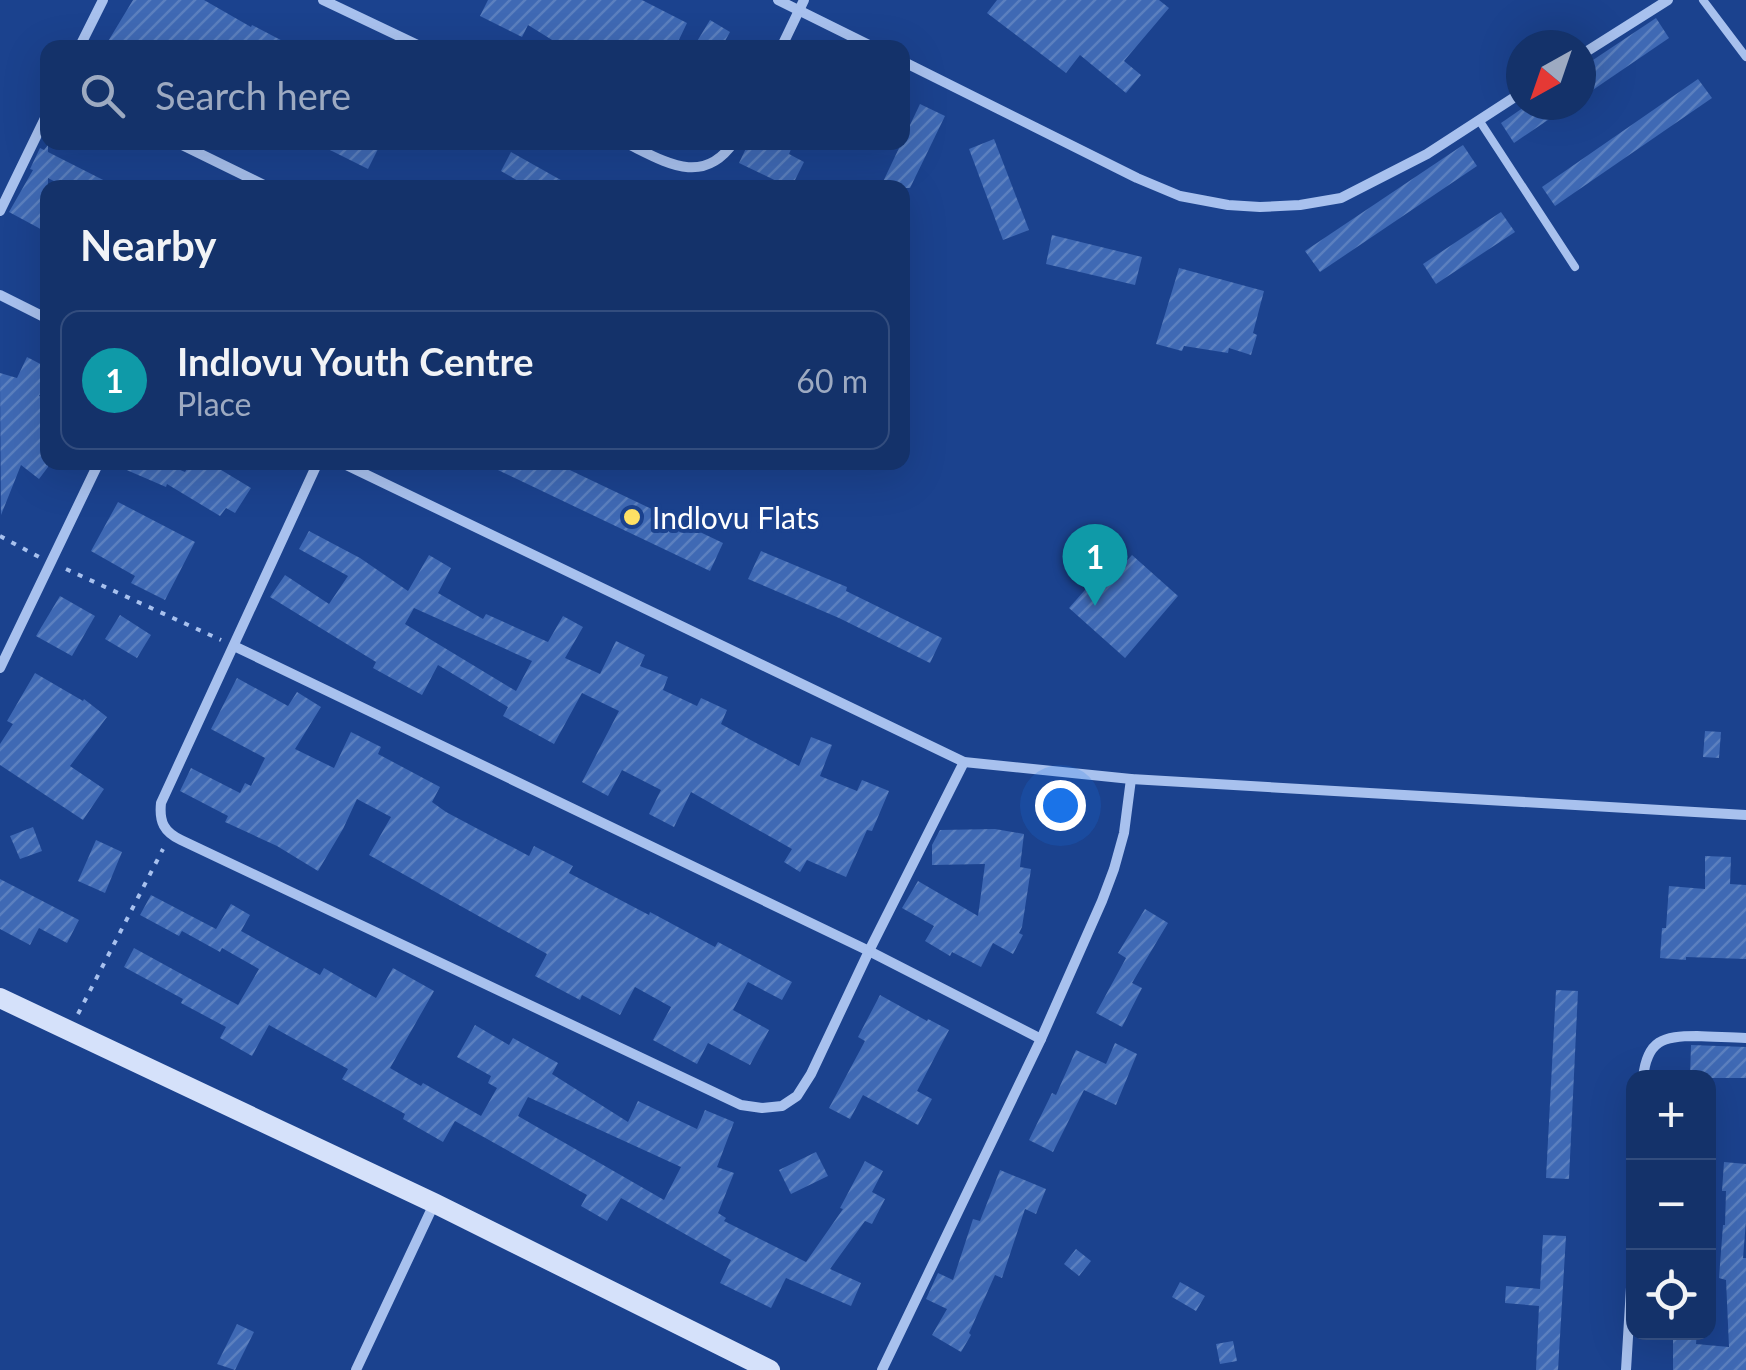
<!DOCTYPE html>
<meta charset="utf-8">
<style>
:root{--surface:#14326a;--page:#213e72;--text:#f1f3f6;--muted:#9daac1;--line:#334d7e;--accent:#ffe165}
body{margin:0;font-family:Lato,sans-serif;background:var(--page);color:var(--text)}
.controls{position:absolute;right:30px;bottom:30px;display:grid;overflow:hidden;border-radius:20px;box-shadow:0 10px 40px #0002}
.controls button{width:90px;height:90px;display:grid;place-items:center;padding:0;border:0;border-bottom:2px solid var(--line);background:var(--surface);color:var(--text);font:50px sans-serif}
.compass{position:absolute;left:1506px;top:30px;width:90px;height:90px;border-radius:50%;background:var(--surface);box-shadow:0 10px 40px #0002;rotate:220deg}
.you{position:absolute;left:1060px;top:805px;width:35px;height:35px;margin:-25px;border:8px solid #fff;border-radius:50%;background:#1a73e8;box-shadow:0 0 0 15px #1a73e833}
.badge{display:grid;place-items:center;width:65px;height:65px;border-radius:50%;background:var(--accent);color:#fff;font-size:32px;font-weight:700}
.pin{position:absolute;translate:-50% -82px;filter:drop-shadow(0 2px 5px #0008)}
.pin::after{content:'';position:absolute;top:52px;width:35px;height:30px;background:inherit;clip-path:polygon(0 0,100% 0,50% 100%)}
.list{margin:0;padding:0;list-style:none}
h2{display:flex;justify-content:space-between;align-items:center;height:130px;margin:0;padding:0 40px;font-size:42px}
h2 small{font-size:32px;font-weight:400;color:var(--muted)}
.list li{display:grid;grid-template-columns:65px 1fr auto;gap:30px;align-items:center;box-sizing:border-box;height:140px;margin:0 20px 20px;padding:0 20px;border:2px solid var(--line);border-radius:20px}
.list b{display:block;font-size:38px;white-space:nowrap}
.list p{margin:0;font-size:32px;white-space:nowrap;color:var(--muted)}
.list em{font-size:32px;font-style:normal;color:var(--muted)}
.icon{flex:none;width:55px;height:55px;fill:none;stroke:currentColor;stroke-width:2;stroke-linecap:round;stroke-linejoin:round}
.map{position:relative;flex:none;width:1746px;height:1370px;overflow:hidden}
.search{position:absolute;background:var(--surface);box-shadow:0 10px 40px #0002;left:40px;top:40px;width:870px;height:110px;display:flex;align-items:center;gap:25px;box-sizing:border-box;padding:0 35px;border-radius:20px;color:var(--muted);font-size:38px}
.panel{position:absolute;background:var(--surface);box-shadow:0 10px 40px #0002;left:40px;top:180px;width:870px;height:290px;border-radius:20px}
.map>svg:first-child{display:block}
.building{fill:url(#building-hatch);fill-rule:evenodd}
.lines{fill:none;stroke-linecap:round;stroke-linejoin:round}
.path{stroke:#a8c1ee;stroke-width:4;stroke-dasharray:5 8;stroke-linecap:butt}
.lane{stroke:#a8c1ee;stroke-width:8}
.street{stroke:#a8c1ee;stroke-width:10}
.secondary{stroke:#d5e1fa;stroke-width:20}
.poi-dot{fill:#ffe165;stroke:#1b428e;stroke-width:4}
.labels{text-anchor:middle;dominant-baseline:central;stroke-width:8;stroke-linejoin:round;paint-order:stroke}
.poi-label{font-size:30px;fill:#fff;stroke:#1b428e;text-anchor:start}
</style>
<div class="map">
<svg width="1746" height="1370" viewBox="0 0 1746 1370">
<defs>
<pattern id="building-hatch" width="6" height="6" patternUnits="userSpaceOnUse" patternTransform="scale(2.5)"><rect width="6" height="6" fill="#3f69b4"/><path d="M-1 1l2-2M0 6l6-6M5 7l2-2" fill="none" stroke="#5c80bf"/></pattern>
</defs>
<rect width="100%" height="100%" fill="#1b428e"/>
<g class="building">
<polygon points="133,0 204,0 251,27 252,25 296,48 104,48"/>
<polygon points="488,0 642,0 687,23 675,48 565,48 528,25 522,37 480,16"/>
<polygon points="997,0 1159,0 1169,8 1124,61 1141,75 1126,93 1080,55 1066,73 987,13"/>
<polygon points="1656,18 1669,38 1581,98 1581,68"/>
<polygon points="710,20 730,32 721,48 693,48"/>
<polygon points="1698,79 1712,98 1555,206 1542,187"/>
<polygon points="920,104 945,116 910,188 880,188"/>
<polygon points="1527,105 1570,105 1514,143 1501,123"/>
<polygon points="994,139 1029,230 1003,240 969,149"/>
<polygon points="314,142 370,142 379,147 368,169"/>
<polygon points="749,142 794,142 789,154 804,162 791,188 739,163"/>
<polygon points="48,145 48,152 119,188 67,188 48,178 48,233 9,212 33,170 30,169 40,148 44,150"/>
<polygon points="1463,145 1477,166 1320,272 1305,251"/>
<polygon points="511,152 575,188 530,188 501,171"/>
<polygon points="1501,212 1515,232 1436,284 1423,264"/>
<polygon points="1052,235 1142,257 1135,285 1046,264"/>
<polygon points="1179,268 1264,291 1253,333 1257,335 1251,355 1229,348 1228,353 1184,346 1182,351 1156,344"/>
<polygon points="27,357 48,368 48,380 39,396 48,400 48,467 39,479 21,465 1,515 0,373 17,378"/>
<polygon points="108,462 161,462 185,472 191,462 208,462 251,488 235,513 226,508 220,516 167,484 166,487"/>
<polygon points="481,462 553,462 723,543 710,571"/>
<polygon points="118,502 195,542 165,600 131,583 135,576 91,551"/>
<path d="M309,531L360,558L408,591L429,555L451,568L438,593L483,619L486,614L548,642L563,616L583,627L565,658L598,673L600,674L616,641L645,655L640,666L668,677L663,690L697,706L701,698L727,710L721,724L799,766L811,737L832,745L820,776L857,791L862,780L889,791L872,831L867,830L846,877L807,860L800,872L784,862L792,849L691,792L674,827L649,814L661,790L622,770L608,796L582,782L619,711L582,693L554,744L503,716L508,707L438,665L422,695L373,668L376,662L270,597L285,575L329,604L348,576L299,549ZM414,608L532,661L516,691L405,624Z"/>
<polygon points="761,551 847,587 846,591 942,638 930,663 839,618 748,579"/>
<polygon points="1132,555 1178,596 1125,658 1069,608 1092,582 1101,589"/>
<polygon points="60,596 95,616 72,656 36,636"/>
<polygon points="120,615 151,635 137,658 105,639"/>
<polygon points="35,673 83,701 84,699 107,717 70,766 104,789 83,820 0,765 0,744 13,724 7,721"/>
<polygon points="237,678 288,706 297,692 321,707 295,749 334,768 351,732 381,747 378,754 440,787 432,802 446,812 529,856 534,846 573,866 569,873 649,915 650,912 715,947 718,942 792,982 782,1000 748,982 733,1010 769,1030 750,1065 708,1043 697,1064 653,1040 671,1007 635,987 620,1015 582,995 580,1000 535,976 547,954 369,855 391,817 357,799 343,829 318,871 277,846 225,822 228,816 180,791 191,768 240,793 245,783 251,786 265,758 211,729"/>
<polygon points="1705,731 1721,732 1719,758 1703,757"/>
<polygon points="33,827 42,851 20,859 10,836"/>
<polygon points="995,829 1024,834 1020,867 1031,869 1022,927 1019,933 1023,935 1013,954 993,943 981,967 952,952 950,956 925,941 934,926 902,908 918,881 978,916 985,864 932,865 932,845 940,830"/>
<polygon points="96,840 122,852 105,893 78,881"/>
<polygon points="1705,856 1731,857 1730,884 1746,885 1746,959 1686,957 1686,960 1660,958 1662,928 1666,928 1669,886 1705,889"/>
<polygon points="0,879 79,920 67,943 39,928 30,945 0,929"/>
<path d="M151,895L216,929L231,904L250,915L241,931L320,975L324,968L376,998L393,968L434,991L390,1068L421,1086L423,1083L481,1116L497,1088L488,1083L491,1076L457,1057L475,1025L509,1045L513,1038L558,1063L552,1074L628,1122L638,1101L697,1129L705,1110L734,1122L717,1167L734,1173L718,1213L726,1218L724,1221L806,1262L843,1209L840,1208L865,1161L883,1171L872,1192L885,1199L872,1224L865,1221L830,1269L861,1283L851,1306L786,1278L771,1308L720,1283L731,1260L621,1198L607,1221L581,1206L587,1195L455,1121L443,1142L403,1119L405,1114L342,1079L348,1069L269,1025L252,1056L220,1038L226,1027L181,1003L183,999L124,967L134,948L238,1005L259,969L222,948L220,952L182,931L179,936L140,915ZM528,1097L681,1167L664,1200L518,1116Z"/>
<polygon points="1145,909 1168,923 1132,983 1142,988 1122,1027 1096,1013 1126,958 1118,953"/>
<polygon points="1556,990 1578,991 1569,1179 1546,1178"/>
<polygon points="880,995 927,1021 928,1019 949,1030 917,1091 932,1099 918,1125 863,1095 850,1119 829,1108 865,1041 858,1037"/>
<polygon points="1115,1043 1137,1054 1116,1105 1084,1090 1053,1152 1029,1140 1052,1093 1056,1095 1076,1050 1106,1064"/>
<polygon points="1691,1045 1746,1047 1746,1078 1690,1078"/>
<polygon points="816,1152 828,1176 791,1194 779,1170"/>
<polygon points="1724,1162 1746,1164 1746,1221 1743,1258 1746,1258 1746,1370 1673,1370 1673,1332 1697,1332 1696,1344 1729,1347 1726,1280 1719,1278 1723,1225 1725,1225 1726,1191 1722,1191"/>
<polygon points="1000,1170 1046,1189 1036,1214 1025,1209 1002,1278 995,1275 969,1333 971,1335 961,1352 932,1335 947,1309 926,1299 938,1273 953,1280 973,1219 980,1221"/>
<polygon points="1543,1235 1566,1236 1558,1370 1536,1370 1539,1306 1505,1303 1506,1286 1540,1289"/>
<polygon points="1076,1249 1091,1261 1079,1276 1064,1264"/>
<polygon points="1180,1282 1205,1296 1196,1311 1172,1297"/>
<polygon points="237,1324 254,1332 235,1370 217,1364"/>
<polygon points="1233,1341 1237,1361 1220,1364 1216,1344"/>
</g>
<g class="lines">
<g class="path">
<polyline points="0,536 39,557"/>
<polyline points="66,569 221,640"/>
<polyline points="78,1014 163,849"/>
</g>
<g class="lane">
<polyline points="1703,0 1746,57"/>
<polyline points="1479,120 1575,267"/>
</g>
<g class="street">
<polyline points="323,0 424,48"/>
<polyline points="778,0 875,48"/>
<polyline points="79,48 103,0"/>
<polyline points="781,48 804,0"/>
<polyline points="1581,55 1668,0"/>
<polyline points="902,61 1137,178 1180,196 1228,205 1260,207 1300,205 1341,198 1427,154 1521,93"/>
<polyline points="176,142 270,188"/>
<path d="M624,142C664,161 702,188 734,142"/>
<polyline points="0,211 48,112"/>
<polyline points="0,295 48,319"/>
<path d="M318,462L161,803C159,822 164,832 181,840L741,1105L762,1108L782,1106L797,1096L811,1074L869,951L964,762"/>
<polyline points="340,462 964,762 1131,779 1746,815"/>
<polyline points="234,646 869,951 1041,1039"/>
<polyline points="0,668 99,462"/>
<path d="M1643,1078C1647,1040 1663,1036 1697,1036C1714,1037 1730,1037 1746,1038"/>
<polyline points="356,1370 434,1204"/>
<polyline points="882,1370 1041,1039 1102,901 1114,869 1124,833 1131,779"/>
<polyline points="1626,1370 1634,1238"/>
</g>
<polyline class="secondary" points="0,998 434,1203 770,1370"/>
</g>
<circle class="poi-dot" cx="632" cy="517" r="10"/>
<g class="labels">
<g class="poi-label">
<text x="652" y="517">Indlovu Flats</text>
</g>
</g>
</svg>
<div class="controls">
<button>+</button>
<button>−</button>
<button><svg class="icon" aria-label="locate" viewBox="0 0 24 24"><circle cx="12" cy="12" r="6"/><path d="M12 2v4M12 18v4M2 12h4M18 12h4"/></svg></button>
</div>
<svg class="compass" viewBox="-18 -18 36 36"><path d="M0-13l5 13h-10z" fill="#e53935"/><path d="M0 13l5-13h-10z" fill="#9daac1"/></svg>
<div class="you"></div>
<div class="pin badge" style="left:1095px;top:606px;background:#0f9aa8">1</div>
<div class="search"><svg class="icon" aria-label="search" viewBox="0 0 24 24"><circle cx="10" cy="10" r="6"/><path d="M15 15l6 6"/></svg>Search here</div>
<section class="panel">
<h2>Nearby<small></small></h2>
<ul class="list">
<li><span class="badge" style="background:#0f9aa8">1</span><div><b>Indlovu Youth Centre</b><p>Place</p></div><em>60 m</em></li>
</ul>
</section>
</div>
